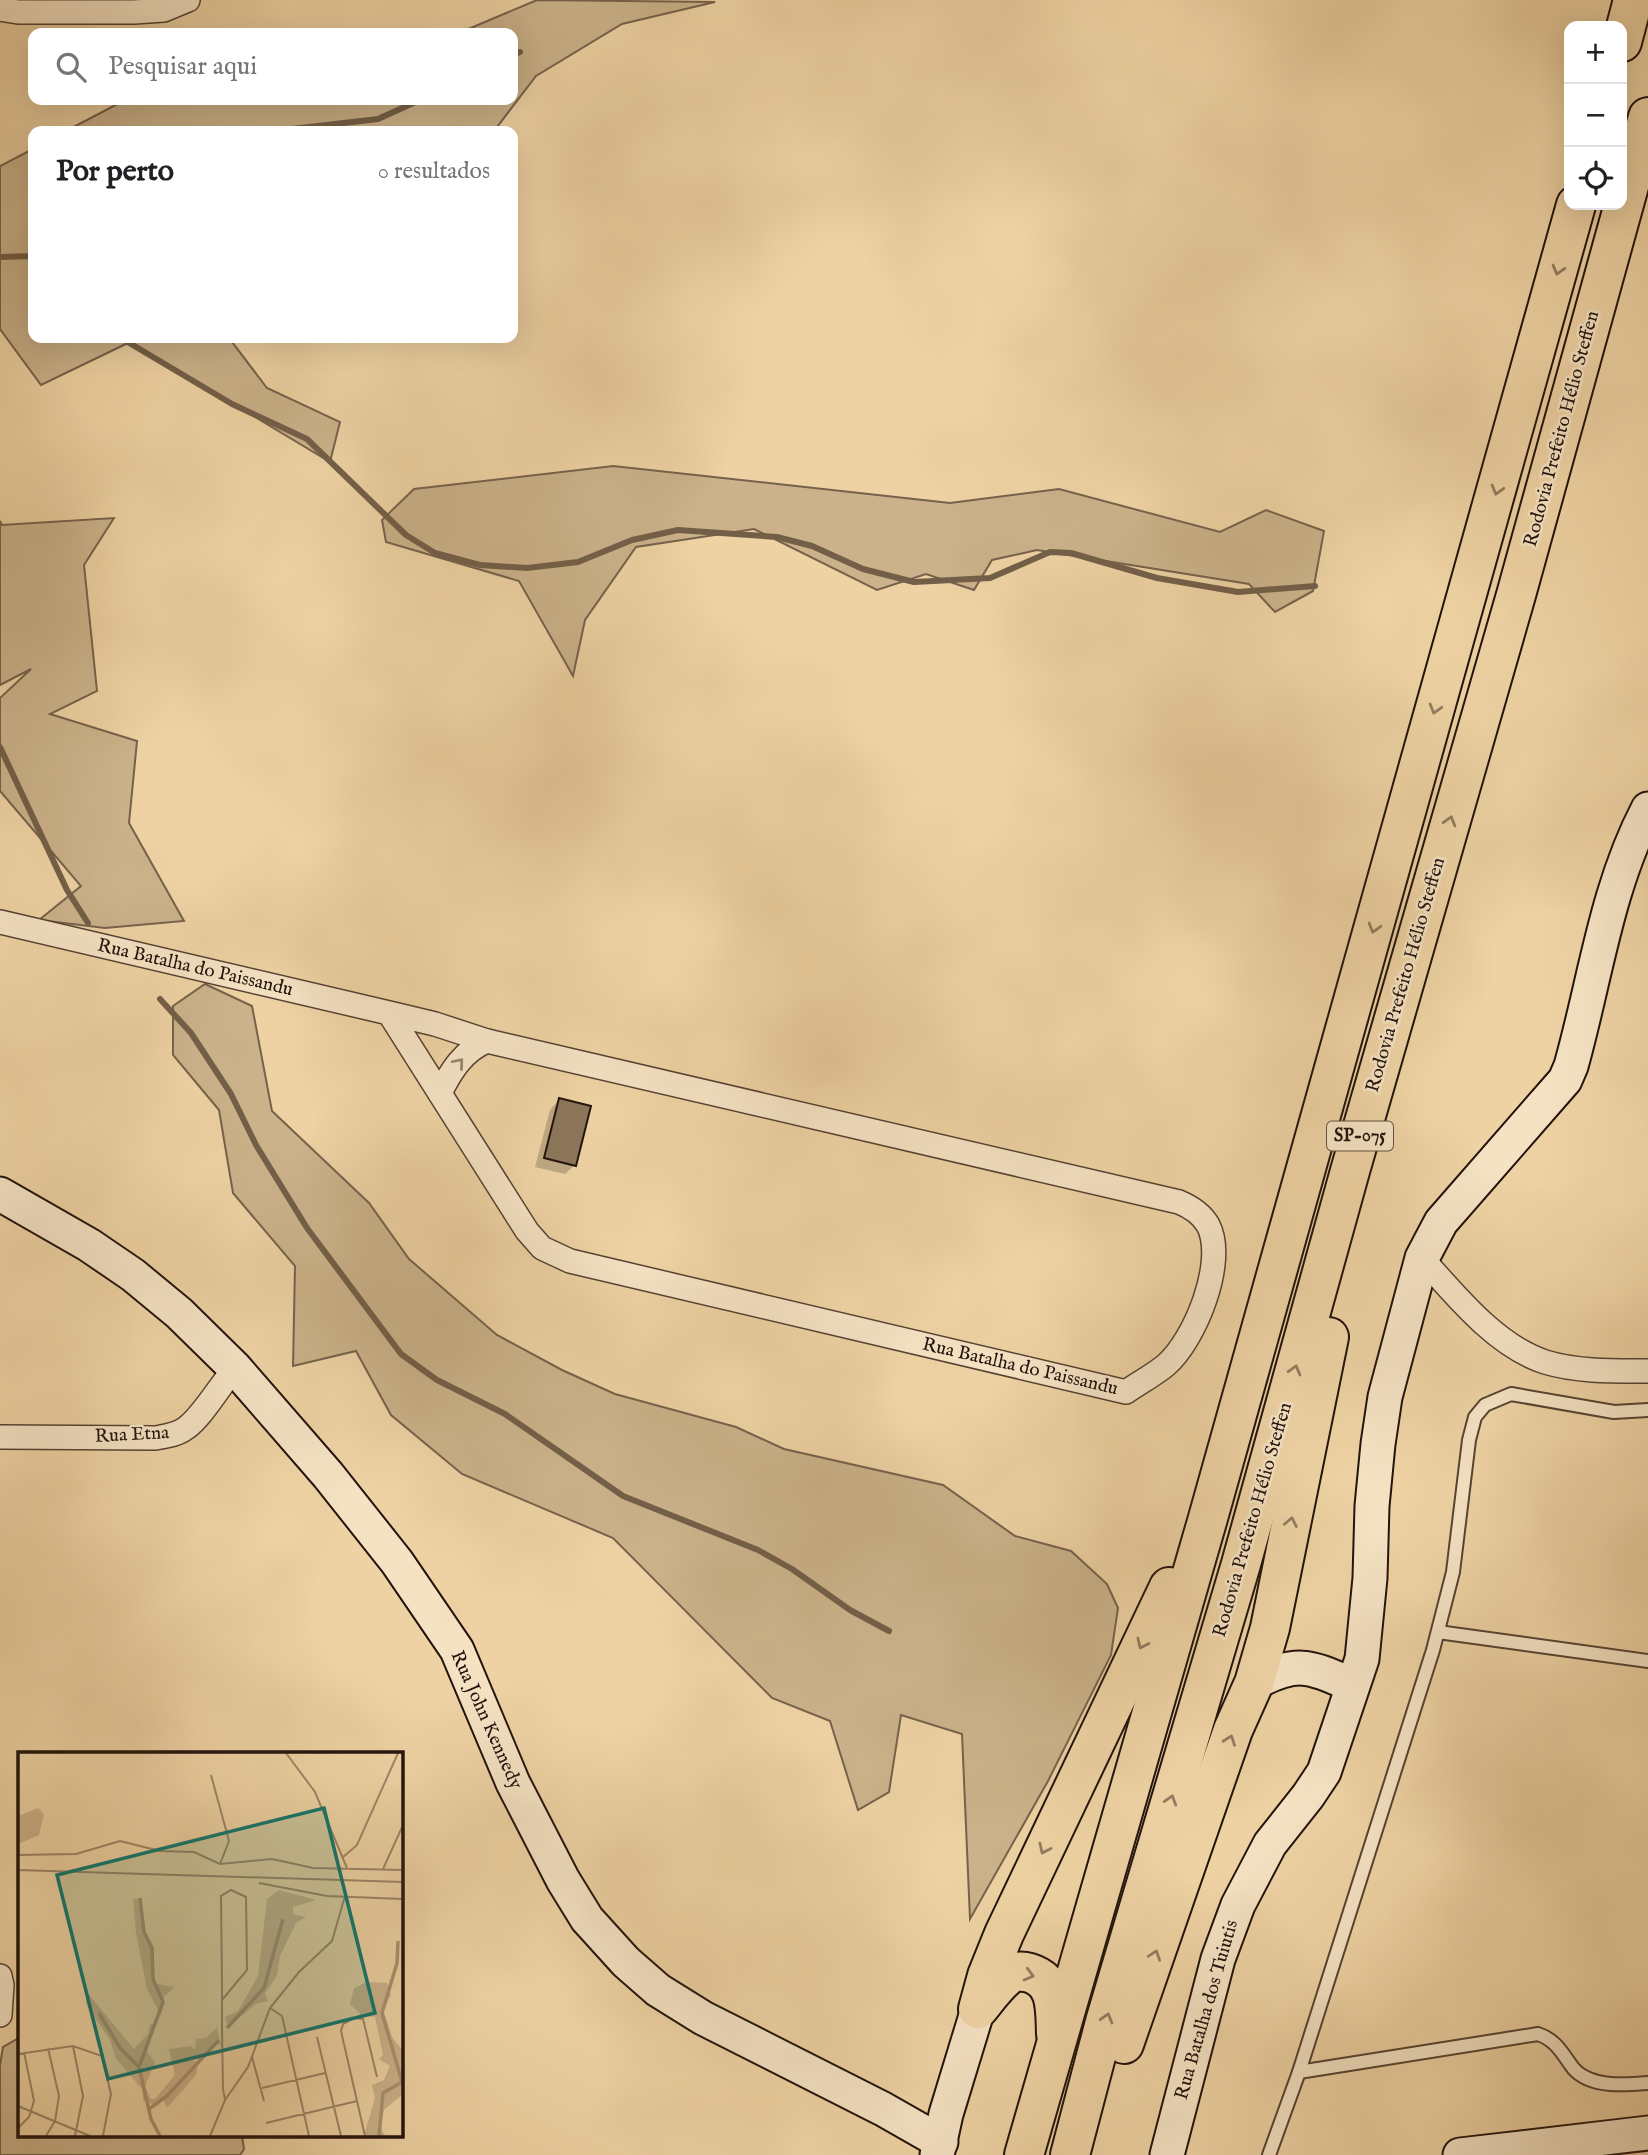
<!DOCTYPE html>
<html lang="pt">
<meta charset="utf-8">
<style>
:root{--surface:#fff;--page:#f6f6f6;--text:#202124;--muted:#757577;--line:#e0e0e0}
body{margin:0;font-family:"IM FELL English",serif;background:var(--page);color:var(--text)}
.controls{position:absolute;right:21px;top:21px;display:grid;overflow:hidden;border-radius:14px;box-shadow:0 7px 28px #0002}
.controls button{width:63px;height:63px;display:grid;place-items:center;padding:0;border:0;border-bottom:2px solid var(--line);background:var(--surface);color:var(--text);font:35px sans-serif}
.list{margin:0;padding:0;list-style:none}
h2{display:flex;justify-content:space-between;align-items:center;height:91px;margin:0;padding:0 28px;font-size:30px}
h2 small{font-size:23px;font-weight:400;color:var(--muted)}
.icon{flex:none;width:38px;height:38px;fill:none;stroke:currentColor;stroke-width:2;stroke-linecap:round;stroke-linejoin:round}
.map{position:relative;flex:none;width:1648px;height:2155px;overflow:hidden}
.search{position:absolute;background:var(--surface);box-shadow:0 7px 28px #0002;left:28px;top:28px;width:490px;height:77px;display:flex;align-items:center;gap:18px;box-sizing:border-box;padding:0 24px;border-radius:14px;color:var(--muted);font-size:26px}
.panel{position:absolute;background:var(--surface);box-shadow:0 7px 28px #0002;left:28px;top:126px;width:490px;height:217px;border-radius:14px}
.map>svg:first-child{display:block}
.green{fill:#cbb28a;stroke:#76624c;stroke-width:2}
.shadow{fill:#0003}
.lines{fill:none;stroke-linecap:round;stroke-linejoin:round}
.stream{stroke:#735f48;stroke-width:6}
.building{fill:#8c765b;stroke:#22130d;stroke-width:2}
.lane-casing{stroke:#554332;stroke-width:16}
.street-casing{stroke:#554332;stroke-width:26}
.secondary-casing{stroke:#22130d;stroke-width:37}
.highway-casing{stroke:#22130d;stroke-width:42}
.lane{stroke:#f4e2c3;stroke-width:12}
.street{stroke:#f4e2c3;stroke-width:23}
.secondary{stroke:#f4e2c3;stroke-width:33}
.highway{stroke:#eed2a3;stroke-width:38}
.oneway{stroke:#927c60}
.oneway2{stroke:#968571}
.labels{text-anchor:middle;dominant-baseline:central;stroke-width:5;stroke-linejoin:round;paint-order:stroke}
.shield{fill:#f4e2c3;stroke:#615144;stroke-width:2}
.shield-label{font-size:18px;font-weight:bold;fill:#22130d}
.street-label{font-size:19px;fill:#22130d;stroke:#f4e2c3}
.inset-river{fill:none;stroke:#a99170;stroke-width:3.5}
.inset-road{fill:none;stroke:#9c8667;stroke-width:2}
.view{fill:#0f766e;fill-opacity:0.15;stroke:#0f766e;stroke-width:3.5}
.inset-edge{fill:none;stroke:#22130d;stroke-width:3.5}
</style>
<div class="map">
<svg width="1648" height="2155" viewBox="0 0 1648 2155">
<rect width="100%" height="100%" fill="#eed2a3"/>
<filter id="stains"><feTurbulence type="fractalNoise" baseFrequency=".00286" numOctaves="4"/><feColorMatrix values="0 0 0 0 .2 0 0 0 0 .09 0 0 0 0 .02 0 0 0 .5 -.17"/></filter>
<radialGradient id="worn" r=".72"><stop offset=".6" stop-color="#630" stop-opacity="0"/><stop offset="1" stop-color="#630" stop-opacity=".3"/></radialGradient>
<g class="green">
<polygon points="537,0 715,2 622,24 536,76 497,127 476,131 66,131 125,100 513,100 513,33 459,33"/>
<polygon points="33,149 33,338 229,338 267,388 340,422 330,462 130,342 41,385 0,329 0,166"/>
<polygon points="613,466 950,503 1059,489 1220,532 1266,510 1324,531 1313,591 1275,612 1249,584 1037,550 992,560 974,590 926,574 877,590 754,529 636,547 585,620 573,676 519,581 386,542 382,520 414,489"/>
<polygon points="114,518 84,565 97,691 50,714 137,741 129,823 184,921 105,928 39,920 81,886 0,791 0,698 31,669 0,685 0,521 2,525"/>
<polygon points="205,984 252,1006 272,1111 369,1203 409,1259 497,1335 562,1370 615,1394 736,1427 784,1449 943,1485 1015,1536 1071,1551 1107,1584 1118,1608 1111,1655 1048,1781 970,1919 962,1734 901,1715 889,1792 858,1810 830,1721 772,1698 613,1538 462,1474 391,1415 356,1351 293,1366 295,1266 233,1193 219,1110 173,1055 173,1006"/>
<polygon points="19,2038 19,2136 242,2136 244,2149 240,2155 0,2155 0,2065 3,2047"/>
</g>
<polygon class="shadow" points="559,1100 575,1165 565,1174 535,1167 550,1110"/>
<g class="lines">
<g class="stream">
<polyline points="513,55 520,52"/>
<polyline points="275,131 378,119 420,100"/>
<polyline points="0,257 33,256"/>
<polyline points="121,338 232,404 307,439 406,535 435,553 480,565 527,568 578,562 632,540 678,530 777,537 812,546 863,569 914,582 990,578 1050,552 1071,553 1157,578 1238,592 1315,586"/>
<polyline points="0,747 67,890 88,923"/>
<polyline points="160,999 191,1033 231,1094 256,1145 307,1228 401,1354 437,1380 505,1414 623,1496 758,1550 792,1569 850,1610 889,1631"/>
</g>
</g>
<polygon class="building" points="559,1098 591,1106 576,1166 544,1158"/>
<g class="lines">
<defs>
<g id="lane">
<polyline points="1438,1632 1648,1661"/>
<path d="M1299,2072L1538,2034C1556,2040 1562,2053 1573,2068C1590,2088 1625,2085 1648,2083"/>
<polyline points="1269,2155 1299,2072 1433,1650 1453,1572 1469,1440 1475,1417 1485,1405 1511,1394 1614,1412 1648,1410"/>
</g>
<g id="street">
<polyline points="0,9 18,12 134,12 164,10 188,0"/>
<path d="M0,922L389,1013L435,1024L487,1041L1179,1202C1191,1207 1201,1213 1208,1225C1227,1261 1195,1340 1166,1365C1154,1375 1139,1383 1126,1392L570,1261L542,1248L527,1231L389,1013"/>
<path d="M440,1093C451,1071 463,1051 487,1041"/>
<path d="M1422,1258C1455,1295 1496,1346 1545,1362C1578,1372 1615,1371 1648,1371"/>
<path d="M0,1437L155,1438C166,1436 177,1435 186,1428C202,1417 221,1384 235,1368"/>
<polyline points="0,1976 2,1985 0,2015"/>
</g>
<g id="secondary">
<polyline points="0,1194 89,1245 133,1275 179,1313 235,1368 328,1475 397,1562 457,1650 513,1783 563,1880 587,1919 626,1962 658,1990 703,2018 883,2109 941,2142"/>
<path d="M1254,1683C1298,1660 1309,1666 1352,1685"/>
<polyline points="937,2155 946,2114 978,2009"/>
<path d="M1167,2155L1218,1959L1238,1905L1270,1844L1308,1796L1324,1772L1362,1659L1370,1578L1372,1506L1378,1444L1385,1397L1422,1258L1441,1222L1565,1080L1571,1066C1595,981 1606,889 1648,809"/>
<polyline points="1460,2155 1648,2133"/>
</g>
<g id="highway">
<polyline points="1622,42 1633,0"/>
<path d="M979,2008C988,1997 998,1983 1009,1975C1015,1971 1023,1971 1030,1973C1058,1982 1055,2011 1056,2034"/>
<polyline points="978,2009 987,1976 1004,1934 1169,1587"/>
<polyline points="1124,2044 1233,1730 1254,1683 1270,1628 1329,1337"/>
<polyline points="1024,2155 1208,1518 1576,205"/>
<polyline points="1070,2155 1105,2022 1241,1564 1350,1171 1516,595 1648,117"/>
</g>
</defs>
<use href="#lane" class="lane-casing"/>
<use href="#street" class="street-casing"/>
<use href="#secondary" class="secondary-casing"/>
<use href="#highway" class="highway-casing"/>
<use href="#lane" class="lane"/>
<use href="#street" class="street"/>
<use href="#secondary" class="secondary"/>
<use href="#highway" class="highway"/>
</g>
<defs><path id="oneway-chevron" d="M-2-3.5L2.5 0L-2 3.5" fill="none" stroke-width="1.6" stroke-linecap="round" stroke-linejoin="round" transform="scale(1.75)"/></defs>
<g class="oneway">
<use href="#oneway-chevron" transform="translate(1558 270) rotate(106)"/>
<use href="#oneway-chevron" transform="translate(1497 490) rotate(106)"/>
<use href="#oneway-chevron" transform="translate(1435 709) rotate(106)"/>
<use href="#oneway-chevron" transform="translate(1450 821) rotate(-74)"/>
<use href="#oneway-chevron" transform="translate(1374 928) rotate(106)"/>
<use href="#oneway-chevron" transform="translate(1295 1370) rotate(-74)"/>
<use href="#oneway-chevron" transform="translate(1291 1522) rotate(-79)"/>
<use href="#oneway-chevron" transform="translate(1142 1644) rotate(115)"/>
<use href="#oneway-chevron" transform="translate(1230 1740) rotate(-70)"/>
<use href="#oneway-chevron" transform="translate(1171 1800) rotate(-73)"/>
<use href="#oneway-chevron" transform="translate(1044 1849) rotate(115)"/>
<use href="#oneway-chevron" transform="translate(1155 1955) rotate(-71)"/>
<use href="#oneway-chevron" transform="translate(1029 1975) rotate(15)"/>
<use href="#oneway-chevron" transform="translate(1107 2018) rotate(-74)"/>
</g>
<use class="oneway2" href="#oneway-chevron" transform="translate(459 1063) rotate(-50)"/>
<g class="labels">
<rect class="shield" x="1327" y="1121.5" width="66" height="29" rx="5"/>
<g class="shield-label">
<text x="1360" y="1136">SP-075</text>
</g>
<g class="street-label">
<text transform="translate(1562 429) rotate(-75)">Rodovia Prefeito Hélio Steffen</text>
<text transform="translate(195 968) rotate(13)">Rua Batalha do Paissandu</text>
<text transform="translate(1406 975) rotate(-74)">Rodovia Prefeito Hélio Steffen</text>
<text transform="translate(1020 1367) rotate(13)">Rua Batalha do Paissandu</text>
<text transform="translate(132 1435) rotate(-3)">Rua Etna</text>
<text transform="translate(1253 1520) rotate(-74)">Rodovia Prefeito Hélio Steffen</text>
<text transform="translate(486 1720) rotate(66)">Rua John Kennedy</text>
<text transform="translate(1207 2010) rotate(-74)">Rua Batalha dos Tuiutis</text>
</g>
</g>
<g transform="translate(18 1752)">
<rect width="385" height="385" fill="#eed2a3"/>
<path d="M20,56L26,62L21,83L0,92V64ZM261,138L298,148L275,155V162L288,165L278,171L262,204L259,224L247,241L250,249L238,252L210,275L207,265L220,259L240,224L249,147ZM123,146L126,182L136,200L133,218L139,232L156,235L146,245L143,264L129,237L118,181L115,147ZM349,230L369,231L373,243L365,257L374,285L385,299V342L366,358L362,375L367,384H346L357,346L354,333L366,328L372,314L361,307L365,303L357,265L344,264L332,252L336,236ZM68,239L116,297L130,282L132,272H137L129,300L137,310L127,335L133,347H137L157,323L151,297L173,294L177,298L178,287L188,286L199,276L203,294L197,290L183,310L174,305L180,312L178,323L149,356L145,347L140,354L125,349L124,337L98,307L92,288L68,252Z" fill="#cbb28a"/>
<path class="inset-river" d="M380,189L379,211L364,261L384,330M81,261L102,296L121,315L133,367L142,384M209,276L246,236L265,167M121,315L145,250L135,227L134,196L126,180L122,146M131,357L149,344L201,288M361,384L365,341L384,330"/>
<path class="inset-road" d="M268,1L297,40L329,116M193,23L211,89L202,112M0,103L58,102L102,89L142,99L176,100L202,112L254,107L295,116L385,118M324,106L339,93L380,1M365,117L385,73M0,118L385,130M241,131L309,144M309,144L385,147M204,248L229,218L228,145L213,138L203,144L204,235V278L205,337L207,348M252,256L264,264L291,384M299,285L323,384M55,294L65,344L57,384M0,302L55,294L84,304L93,342L85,384M234,305L246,349M244,336L307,321M0,354L72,384M248,371L339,349M0,376L11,365L16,349L6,300M28,384L37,369L41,344L30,296M192,384L207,348L230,315L252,256L281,220L314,189L327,144M347,384L323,279L325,272L336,266L345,267L359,325"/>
<path class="view" d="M306,56L357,261L90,327L39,123Z"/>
<rect width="385" height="385" class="inset-edge"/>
</g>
<rect width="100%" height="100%" filter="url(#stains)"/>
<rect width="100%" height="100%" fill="url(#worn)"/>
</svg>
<div class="controls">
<button>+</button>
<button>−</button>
<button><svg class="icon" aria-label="locate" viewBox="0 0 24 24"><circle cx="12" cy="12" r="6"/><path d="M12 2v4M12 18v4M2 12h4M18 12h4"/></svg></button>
</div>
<div class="search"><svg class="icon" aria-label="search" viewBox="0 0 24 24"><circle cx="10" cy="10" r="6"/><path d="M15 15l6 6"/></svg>Pesquisar aqui</div>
<section class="panel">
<h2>Por perto<small>0 resultados</small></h2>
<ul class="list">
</ul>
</section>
</div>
